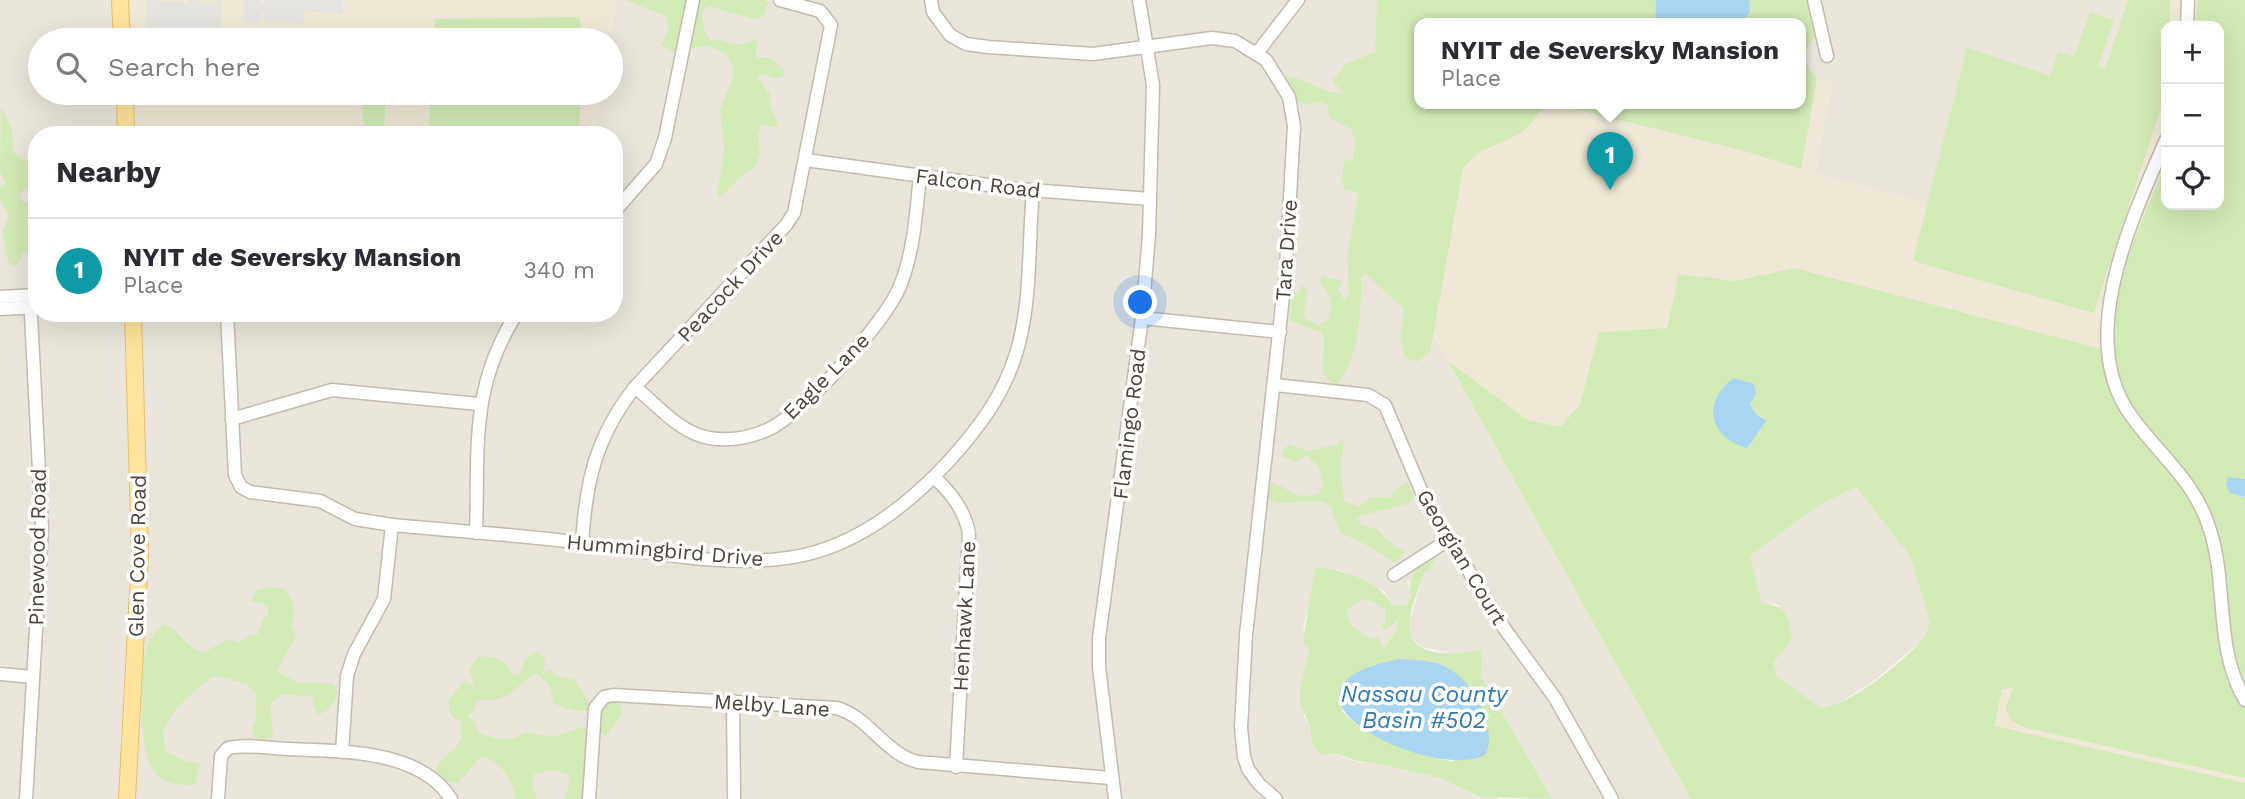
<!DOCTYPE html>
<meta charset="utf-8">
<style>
:root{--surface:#fff;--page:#f7f7f7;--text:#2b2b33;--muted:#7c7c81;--line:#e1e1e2;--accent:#fc3f1d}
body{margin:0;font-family:"Work Sans",sans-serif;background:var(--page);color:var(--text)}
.controls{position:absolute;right:21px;top:21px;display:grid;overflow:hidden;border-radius:14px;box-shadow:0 7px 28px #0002}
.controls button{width:63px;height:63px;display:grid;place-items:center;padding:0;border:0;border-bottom:2px solid var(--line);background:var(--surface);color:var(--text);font:35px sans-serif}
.you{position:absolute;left:1141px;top:303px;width:24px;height:24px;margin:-18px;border:5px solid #fff;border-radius:50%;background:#1a73e8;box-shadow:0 0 0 10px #1a73e833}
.badge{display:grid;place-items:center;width:46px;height:46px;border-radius:50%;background:var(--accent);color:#fff;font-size:23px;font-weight:700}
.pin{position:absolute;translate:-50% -58px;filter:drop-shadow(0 2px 4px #0008)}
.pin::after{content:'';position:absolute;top:37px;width:24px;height:21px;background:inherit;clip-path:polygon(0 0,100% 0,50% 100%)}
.popup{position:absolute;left:1414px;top:18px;width:392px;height:91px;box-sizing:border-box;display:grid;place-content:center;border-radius:14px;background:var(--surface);filter:drop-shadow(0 2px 5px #0005);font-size:23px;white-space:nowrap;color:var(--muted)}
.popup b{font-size:26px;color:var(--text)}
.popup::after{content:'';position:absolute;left:50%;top:100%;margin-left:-14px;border:14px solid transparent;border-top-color:var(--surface)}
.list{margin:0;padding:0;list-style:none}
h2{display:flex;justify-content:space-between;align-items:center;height:91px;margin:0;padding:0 28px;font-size:30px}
h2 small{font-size:23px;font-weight:400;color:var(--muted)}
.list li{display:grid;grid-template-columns:46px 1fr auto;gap:21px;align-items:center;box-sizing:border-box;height:105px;padding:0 28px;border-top:2px solid var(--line)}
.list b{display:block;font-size:26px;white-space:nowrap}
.list p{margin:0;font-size:23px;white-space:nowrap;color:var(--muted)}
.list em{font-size:23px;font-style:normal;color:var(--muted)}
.icon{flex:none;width:38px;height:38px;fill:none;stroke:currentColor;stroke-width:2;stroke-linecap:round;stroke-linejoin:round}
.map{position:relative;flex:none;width:2245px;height:799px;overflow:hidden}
.search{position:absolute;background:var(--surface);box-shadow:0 7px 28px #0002;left:28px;top:28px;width:595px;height:77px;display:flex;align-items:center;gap:18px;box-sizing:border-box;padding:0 24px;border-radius:38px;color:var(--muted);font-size:26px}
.panel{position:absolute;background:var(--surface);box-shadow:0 7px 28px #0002;left:28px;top:126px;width:595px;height:196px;border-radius:28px}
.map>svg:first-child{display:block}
.residential{fill:#eae5da}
.education{fill:#efe8d6;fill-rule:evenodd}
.green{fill:#d2eab5;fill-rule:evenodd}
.parking{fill:#e5e3e0}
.water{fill:#a9d4f2}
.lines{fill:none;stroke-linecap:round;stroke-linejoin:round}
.minor-casing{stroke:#c2bbae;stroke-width:15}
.major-casing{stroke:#e6c16a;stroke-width:18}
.minor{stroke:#fff;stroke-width:12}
.major{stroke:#ffe39c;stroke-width:16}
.labels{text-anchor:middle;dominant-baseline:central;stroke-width:7;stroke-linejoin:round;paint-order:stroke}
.street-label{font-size:21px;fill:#4b4439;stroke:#fff}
.water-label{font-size:23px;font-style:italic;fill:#2e7ab2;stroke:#fff}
</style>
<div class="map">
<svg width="2245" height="799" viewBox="0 0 2245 799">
<rect width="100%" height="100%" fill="#f6f3ec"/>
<g class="residential">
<polygon points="0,0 120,0 122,40 40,40 40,93 125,93 127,135 37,135 37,313 614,313 614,135 591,135 599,93 611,93 609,40 617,0 1384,0 1360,192 1434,336 1691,799 1552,799 1481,676 1462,655 1421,647 1410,636 1409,623 1424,573 1430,570 1436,556 1430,556 1408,583 1412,598 1406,606 1392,604 1384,591 1338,569 1313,590 1303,629 1309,647 1300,687 1304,717 1310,727 1313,746 1361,763 1370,762 1439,778 1480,797 1493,795 1499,799 0,799"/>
<polygon points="1807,0 2170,0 2170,26 2166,26 2113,252 1815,173 1833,81 1817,79 1807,69 1804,56 1816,35"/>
<polygon points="1856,487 1910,556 1930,623 1921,641 1875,680 1833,707 1820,708 1777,676 1773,663 1792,639 1779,605 1762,603 1750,556 1819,505"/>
<polygon points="1361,600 1373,602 1385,610 1385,622 1381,627 1399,619 1397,629 1384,648 1357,631 1347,619 1347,610"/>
</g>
<g class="education">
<polygon points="120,0 617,0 609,40 122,40"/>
<path d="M1384,0H1807L1816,35L1805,56L1807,68L1817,79L1833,80L1815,173L2112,252L2166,92V205H2219V26H2170V0H2245V783L1995,727L2011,641L2074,379L1529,505L1448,361L1359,192ZM1419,24H1801V104H1419Z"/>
<polygon points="125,93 599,93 591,135 127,135"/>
</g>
<g class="green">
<path d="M625,0H691L693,21L697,18L699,0H764L768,4L764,15L756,20L709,6L702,12L704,30L711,42L716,39L738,45L757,39L756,59L770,57L785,71L784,75L777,79L764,74L756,76L771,96L769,104L778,123L776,127L761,125L758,134L760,154L755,167L741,176L721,197H717L724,150L720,109L734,75V67L725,54L710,46C698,48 685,47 675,54L661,45L669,29L665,16Z"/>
<path d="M1377,0H1656L1655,24H1419V104H1543C1523,150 1486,135 1463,169L1430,352L1417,362L1404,357L1400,337L1404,309L1365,273L1361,279C1361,312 1360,363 1334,387L1323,373L1324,339L1321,332L1290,321L1292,292L1300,293L1301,285L1307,290L1304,315L1306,320L1319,325L1329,319C1332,305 1332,294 1320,284L1322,276L1343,281L1338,289L1344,300L1349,294L1347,255L1359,192L1345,190L1342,182L1344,161L1353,160L1355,139L1351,129L1329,117L1328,106L1321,102C1298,109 1291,99 1284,78L1291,76L1330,92L1349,94L1340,90L1333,80L1346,64L1375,52Z"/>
<polygon points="1749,0 1807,0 1816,35 1806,50 1805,62 1817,79 1801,169 1741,150 1555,104 1801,104 1801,24 1740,24 1749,12"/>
<polygon points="2128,0 2170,0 2170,26 2166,26 2166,92 2094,313 1913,261 1967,47 2050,76 2058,52 2074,57 2090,12 2114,20 2098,66 2105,69"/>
<path d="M2198,0H2245V479L2240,477V497H2245V688C2221,637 2234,578 2215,526C2197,478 2173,461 2143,423C2078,341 2133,247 2166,163V205H2219V26H2195Z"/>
<polygon points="579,17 584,40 434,40 435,19"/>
<path d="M381,93L386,97L384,130L372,134C359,126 363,111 363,98L368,93Z"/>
<polygon points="431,93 581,93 578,134 429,125"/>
<path d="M1,107L12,129L14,153L25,161L31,160L37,150V181L24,189L19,197L24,202L37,203V248L23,252L17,266L11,265C4,255 7,243 2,232L9,215L0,200V187L5,184L0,171Z"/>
<path d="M1794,268L2101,349C2113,432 2173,449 2200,517C2218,561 2212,609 2222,654C2226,674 2239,690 2245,708C2245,724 2245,760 2245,778L2023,727L2010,719L2006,707L2013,688L2002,689L1995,726L2245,783V799H1691L1448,361L1529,421L1561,427L1580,404L1599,332L1667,328L1679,274L1735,281ZM1734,378L1756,394L1750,403L1754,412L1763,417L1759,432L1754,436ZM1856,487L1910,556L1930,623C1927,629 1925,637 1920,642C1901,664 1849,706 1821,708L1777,676L1773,663L1792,640C1789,616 1787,606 1762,603L1750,556L1819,505Z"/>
<path d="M1344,437L1341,470L1344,501L1359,507L1371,497H1389L1403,483H1408L1414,498L1408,504L1356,517L1361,525L1376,529C1386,538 1393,546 1405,552L1395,563C1376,551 1362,541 1340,533L1331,508L1323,501L1276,503L1267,497L1271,483C1290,486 1290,501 1318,494L1323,484L1319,468L1307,455L1296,462L1284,458L1281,453L1289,444L1307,451L1339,444Z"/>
<path d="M1430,556H1436L1430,570L1424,573C1419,589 1409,610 1409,626C1409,660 1460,655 1482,649L1481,676L1552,799L1481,797L1439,778L1370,762C1352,764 1341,749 1322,755L1313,746L1310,727L1300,703V687L1309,648L1303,642L1315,567C1343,570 1376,579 1392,604L1406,606L1411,598C1407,578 1414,568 1430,556ZM1361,600L1373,602L1385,610V622L1381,627L1385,630L1399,619L1397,629L1384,648L1378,637L1372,639C1359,632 1347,626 1347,610ZM1449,668L1466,684L1482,709L1453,762C1413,752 1369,741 1341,710Z"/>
<path d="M269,587L283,588C295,600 297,612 291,627L296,635L277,671L298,683H332L338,691C335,701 329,713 318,714L313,707L314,697L283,694L270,703L273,733L269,738L261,740L253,735L252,728L256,720V694L247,684L215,676C199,685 166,715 163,733C163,738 165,745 165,750L180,759L200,764L195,785C180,785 165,785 155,773C139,754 139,674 146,651C149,639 155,632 163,624C180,630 186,647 203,653L228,639L239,643L250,635H257L263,619L268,615V605L251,601L256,591Z"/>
<path d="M536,651L545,658L543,673L551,670L558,677L574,679L588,700V711H575L554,704L550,686L536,673C518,685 502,707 477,699L475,710L467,716L476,723L477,732C496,738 508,745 525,732L552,737L579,728L588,729L594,799H565L570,779L567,774L553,770L534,774L532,783L537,799H514C516,781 499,760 481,756L458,783L441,781L436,770C446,746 466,754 461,721L451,716L448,701L465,680L476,689L469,670L477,657C493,655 507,660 513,675L520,673L525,660Z"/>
<polygon points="611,701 622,705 622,714 605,736 598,729 601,708"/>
</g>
<g class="parking">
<polygon points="147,0 188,3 188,0 198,0 198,3 218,4 213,0 222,0 220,34 146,29"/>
<polygon points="244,0 260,0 260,4 264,5 264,0 343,0 343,14 304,11 303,24 264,22 264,13 260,13 259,23 243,22"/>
</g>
<g class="water">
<polygon points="1656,0 1749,0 1750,12 1740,24 1655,24"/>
<path d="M1734,378L1754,384L1756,394L1750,404L1754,412L1766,421L1747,448C1709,437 1701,402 1734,378Z"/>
<polygon points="2228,477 2245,479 2245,497 2230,493 2226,484"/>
<path d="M1399,659C1415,660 1434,660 1448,668C1474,683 1497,725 1486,754C1439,785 1241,691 1399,659Z"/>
</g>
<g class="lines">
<defs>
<g id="minor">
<polyline points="931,0 933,12 950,35 966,44 988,47 1093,54 1212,38 1235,41 1266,60 1289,97 1294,126 1286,269 1246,635 1241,728 1244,757 1248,769 1259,784 1276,799"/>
<polyline points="1814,0 1827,56"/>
<polyline points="2187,26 2188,0"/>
<polyline points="1257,53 1298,0"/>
<polyline points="55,93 114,93"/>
<path d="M2166,140C2132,218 2074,340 2132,417C2160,456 2196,482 2210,530C2228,586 2214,647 2245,700"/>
<polyline points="806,160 1017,189 1150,199"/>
<polyline points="614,212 656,164 665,138 693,0"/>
<polyline points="0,297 36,295"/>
<polyline points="0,309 37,307"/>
<path d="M227,313L235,475L241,487L250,492L320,501L355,519L392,525C456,531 520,535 583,543C651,552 736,570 804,555C862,542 910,503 949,461C978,429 1003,396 1016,354C1032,303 1028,244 1033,191"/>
<polyline points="1142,318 1280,332"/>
<polyline points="1275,385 1368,395 1385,405 1426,502 1504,628 1555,698 1612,799"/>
<path d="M635,387C657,405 680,433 709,438C728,441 749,438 767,430C802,415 886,322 900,286C914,252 916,212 920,176"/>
<polyline points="232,419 332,390 479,404"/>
<path d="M934,477C951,493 964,509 969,533L956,767"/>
<path d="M476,533C479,448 469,388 517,313"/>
<path d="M582,543C586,480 596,437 635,387L786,225L794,213L831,25L820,11L780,0"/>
<polyline points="1394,575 1448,540"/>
<polyline points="0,674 33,677"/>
<polyline points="733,701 734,799"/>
<polyline points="342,752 347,676 354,654 384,599 392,525"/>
<polyline points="26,799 42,528 30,296"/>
<path d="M218,799L221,756L228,748C247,744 268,748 287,749C339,751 420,749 451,799"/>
<path d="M589,799L595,708L604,697L613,695L837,708C870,718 885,754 918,762L1111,778"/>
<polyline points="1115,799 1099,667 1099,638 1142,318 1149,235 1153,85 1139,0"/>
</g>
<g id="major">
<polyline points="120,0 122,40"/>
<polyline points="125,93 126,135"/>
<polyline points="127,799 140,555 133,313"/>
</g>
</defs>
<use href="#minor" class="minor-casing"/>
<use href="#major" class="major-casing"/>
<use href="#minor" class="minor"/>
<use href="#major" class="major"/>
</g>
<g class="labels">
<g class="street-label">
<text transform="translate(978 183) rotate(7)">Falcon Road</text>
<text transform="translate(1286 250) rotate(-86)">Tara Drive</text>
<text transform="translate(730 286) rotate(-47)">Peacock Drive</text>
<text transform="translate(826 376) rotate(-45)">Eagle Lane</text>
<text transform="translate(1129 424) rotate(-83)">Flamingo Road</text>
<text transform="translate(37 547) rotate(-89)">Pinewood Road</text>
<text transform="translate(665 550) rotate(5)">Hummingbird Drive</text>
<text transform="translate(137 556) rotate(-89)">Glen Cove Road</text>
<text transform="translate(1462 557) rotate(59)">Georgian Court</text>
<text transform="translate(964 616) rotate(-87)">Henhawk Lane</text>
<text transform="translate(772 705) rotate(4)">Melby Lane</text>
</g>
<g class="water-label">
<text x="1424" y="694">Nassau County<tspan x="1424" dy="26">Basin #502</tspan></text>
</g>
</g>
</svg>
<div class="controls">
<button>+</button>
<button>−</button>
<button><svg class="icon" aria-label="locate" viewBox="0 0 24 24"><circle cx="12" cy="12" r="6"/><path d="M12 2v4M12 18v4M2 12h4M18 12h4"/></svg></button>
</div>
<div class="you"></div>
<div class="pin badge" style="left:1610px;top:190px;background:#0f9aa8">1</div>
<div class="popup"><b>NYIT de Seversky Mansion</b>Place</div>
<div class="search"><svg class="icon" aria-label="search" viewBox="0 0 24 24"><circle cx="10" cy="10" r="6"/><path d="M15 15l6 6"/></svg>Search here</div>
<section class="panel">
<h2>Nearby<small></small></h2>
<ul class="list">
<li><span class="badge" style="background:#0f9aa8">1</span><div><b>NYIT de Seversky Mansion</b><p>Place</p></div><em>340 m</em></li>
</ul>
</section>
</div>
